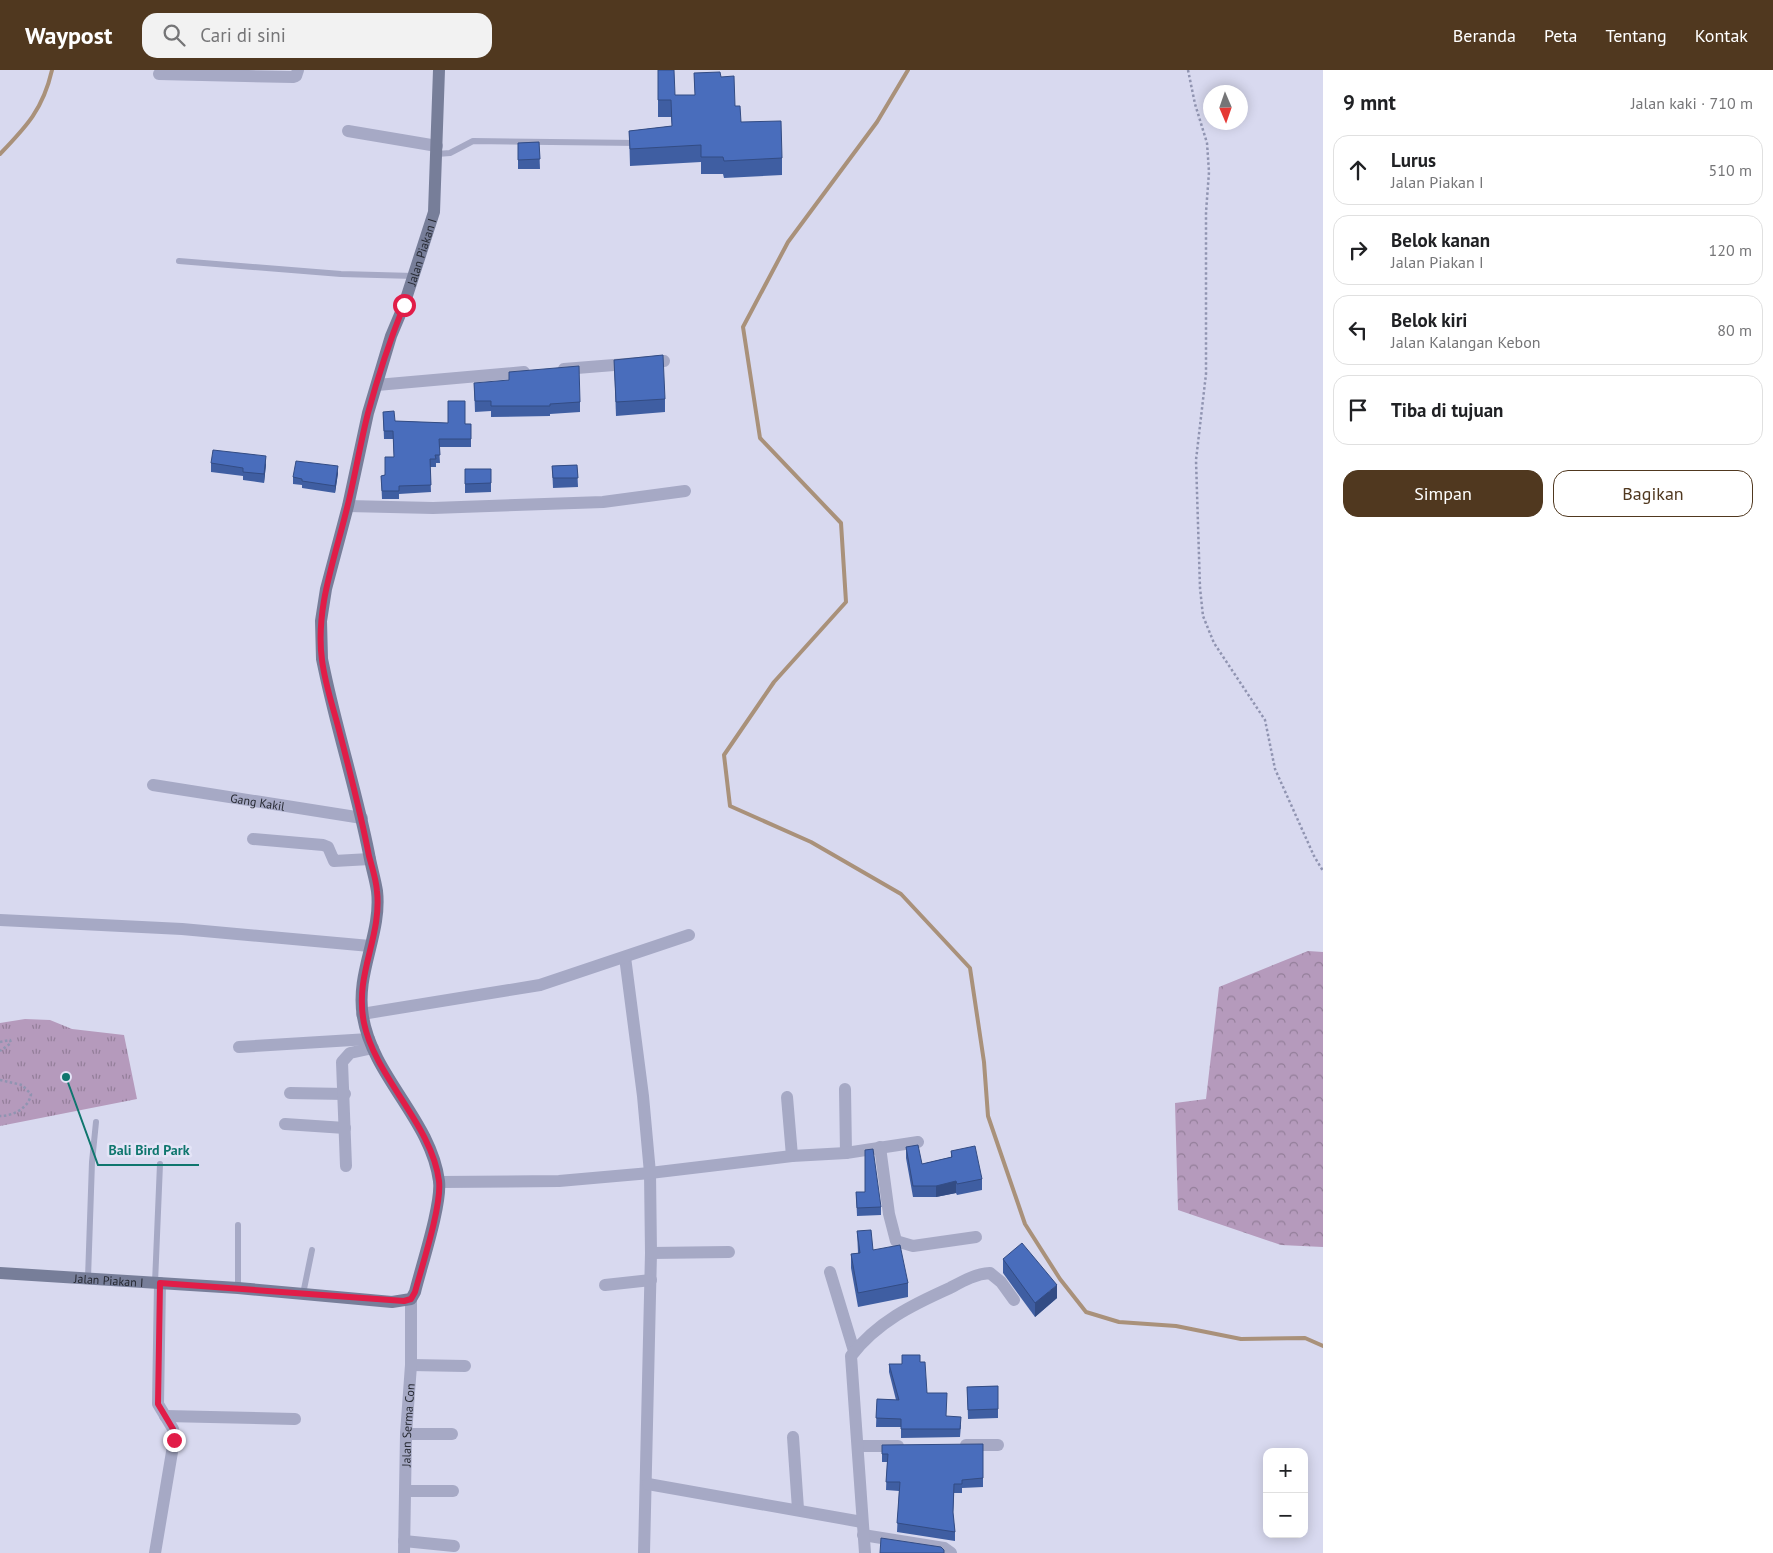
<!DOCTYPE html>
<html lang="id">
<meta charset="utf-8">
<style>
:root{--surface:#fff;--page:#f2f2f2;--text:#202124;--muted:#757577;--line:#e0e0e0;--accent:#50381f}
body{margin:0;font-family:"PT Sans",sans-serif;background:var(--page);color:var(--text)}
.controls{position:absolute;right:15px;bottom:15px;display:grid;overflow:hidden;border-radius:10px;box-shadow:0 2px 12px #0003}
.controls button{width:45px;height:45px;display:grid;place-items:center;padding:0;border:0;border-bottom:1px solid var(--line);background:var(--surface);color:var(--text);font:25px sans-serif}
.compass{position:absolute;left:1203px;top:15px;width:45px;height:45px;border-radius:50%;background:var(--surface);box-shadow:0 2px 12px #0003;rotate:178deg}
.stop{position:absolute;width:15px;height:15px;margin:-11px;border:4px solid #e11d48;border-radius:50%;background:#fff}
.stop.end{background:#e11d48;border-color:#fff;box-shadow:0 1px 5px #0008}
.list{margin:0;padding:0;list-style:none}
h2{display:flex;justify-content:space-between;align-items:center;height:65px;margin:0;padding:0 20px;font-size:21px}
h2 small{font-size:16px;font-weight:400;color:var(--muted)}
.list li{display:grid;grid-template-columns:32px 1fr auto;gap:15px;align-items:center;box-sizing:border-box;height:70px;margin:0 10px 10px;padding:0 10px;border:1px solid var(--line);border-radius:15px}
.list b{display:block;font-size:19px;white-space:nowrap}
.list p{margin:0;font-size:16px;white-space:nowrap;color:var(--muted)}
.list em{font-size:16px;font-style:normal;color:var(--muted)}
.actions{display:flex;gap:10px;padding:15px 20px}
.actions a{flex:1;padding:11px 0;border:1px solid var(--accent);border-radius:15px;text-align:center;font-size:18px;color:var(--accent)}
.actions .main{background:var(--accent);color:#fff}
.icon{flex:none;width:28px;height:28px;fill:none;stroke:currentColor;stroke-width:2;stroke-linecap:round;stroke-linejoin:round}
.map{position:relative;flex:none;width:1323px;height:1483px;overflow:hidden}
header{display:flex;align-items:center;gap:30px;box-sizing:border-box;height:70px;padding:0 25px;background:var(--accent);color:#fff}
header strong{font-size:24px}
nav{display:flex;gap:28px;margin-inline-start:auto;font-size:18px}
.search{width:350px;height:45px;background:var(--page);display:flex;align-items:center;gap:12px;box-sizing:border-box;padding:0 18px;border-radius:15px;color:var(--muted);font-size:19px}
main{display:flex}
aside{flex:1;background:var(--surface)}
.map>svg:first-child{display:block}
.forest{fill:url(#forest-crowns)}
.park{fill:url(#park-tufts)}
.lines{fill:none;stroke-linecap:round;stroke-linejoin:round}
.stream{stroke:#a9917a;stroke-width:4}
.path{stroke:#9094b1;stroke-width:2.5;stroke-dasharray:2.5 2.5;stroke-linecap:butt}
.lane{stroke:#a6a9c5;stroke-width:6}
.street{stroke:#a6a9c5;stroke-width:12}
.secondary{stroke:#777e99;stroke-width:12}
.wall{fill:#3f5ea2}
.shaded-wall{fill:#334c84}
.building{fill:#496dbc;stroke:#334c84}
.route{stroke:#e11d48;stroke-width:6}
.labels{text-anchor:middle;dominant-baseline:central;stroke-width:5;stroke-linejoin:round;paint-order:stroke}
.street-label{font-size:12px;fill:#262932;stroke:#e4e4f7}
.leader{fill:none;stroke:#0f766e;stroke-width:2}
.callout-dot{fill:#0f766e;stroke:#e4e4f7;stroke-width:2}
.callout-label{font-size:14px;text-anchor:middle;font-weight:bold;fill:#0f766e;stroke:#e4e4f7;stroke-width:5;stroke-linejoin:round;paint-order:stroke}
</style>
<header>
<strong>Waypost</strong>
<div class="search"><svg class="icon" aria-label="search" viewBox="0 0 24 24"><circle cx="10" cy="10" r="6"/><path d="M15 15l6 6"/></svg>Cari di sini</div>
<nav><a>Beranda</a><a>Peta</a><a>Tentang</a><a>Kontak</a></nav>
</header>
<main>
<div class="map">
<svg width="1323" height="1483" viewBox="0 0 1323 1483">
<defs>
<pattern id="forest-crowns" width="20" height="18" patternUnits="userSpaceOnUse" patternTransform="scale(1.25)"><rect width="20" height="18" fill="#b59abc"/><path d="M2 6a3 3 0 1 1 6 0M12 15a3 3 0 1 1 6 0" fill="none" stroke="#937e99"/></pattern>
<pattern id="park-tufts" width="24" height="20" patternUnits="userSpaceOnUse" patternTransform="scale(1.25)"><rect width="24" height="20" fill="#b59abc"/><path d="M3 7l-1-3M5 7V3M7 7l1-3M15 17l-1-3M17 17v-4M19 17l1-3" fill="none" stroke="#937e99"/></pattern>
</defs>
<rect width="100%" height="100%" fill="#d8d9ef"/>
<polygon class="forest" points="1308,881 1323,882 1323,1177 1281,1175 1178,1140 1175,1033 1206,1029 1219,917"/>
<polygon class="park" points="25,949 50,950 72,959 124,965 137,1029 0,1056 0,953"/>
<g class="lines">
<g class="stream">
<polyline points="908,0 877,52 788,172 743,257 760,368 841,453 846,532 774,612 724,685 730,736 811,772 901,824 970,898 984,992 988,1046 1025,1154 1060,1209 1086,1242 1119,1252 1176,1256 1241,1269 1305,1268 1323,1276"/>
<path d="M0,84C27,56 43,39 52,0"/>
</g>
<g class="path">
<polyline points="1188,0 1195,34 1207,73 1209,102 1206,142 1206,304 1196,390 1200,518 1203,546 1214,573 1265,650 1275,699 1314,786 1323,801"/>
<polyline points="0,972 10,970 11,973 0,981"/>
<path d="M0,1010L22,1015L31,1024C29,1038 13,1046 0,1046"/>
</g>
<g class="lane">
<polyline points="437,84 450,83 473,71 638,73"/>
<polyline points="179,191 341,204 414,206"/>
<polyline points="88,1208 92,1092 96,1052"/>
<polyline points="155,1213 160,1094"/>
<polyline points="238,1218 238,1155"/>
<polyline points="303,1224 312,1180"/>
</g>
<g class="street">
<polyline points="159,4 293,7 296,6 298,0"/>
<polyline points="348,61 437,76"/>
<polyline points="564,299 664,291"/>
<polyline points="377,315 524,302"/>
<polyline points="348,436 433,438 603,432 685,421"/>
<path id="s1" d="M153,715L362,748"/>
<polyline points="253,769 323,775 328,777 334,791 370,789"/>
<polyline points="0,850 182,859 370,876"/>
<polyline points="625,887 643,1026 650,1103 651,1183 644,1483"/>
<polyline points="362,944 540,915 689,865"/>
<polyline points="239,977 369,969"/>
<polyline points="845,1019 846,1083"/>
<polyline points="290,1023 345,1024"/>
<polyline points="787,1027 792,1086"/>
<polyline points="285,1054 345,1058"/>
<polyline points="880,1077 889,1144 896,1171 913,1176 976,1167"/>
<polyline points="346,1096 342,992 350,983 373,978"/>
<polyline points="439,1112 559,1111 650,1103 792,1086 846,1083 918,1072"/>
<polyline points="651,1183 729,1182"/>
<polyline points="830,1202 854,1281"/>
<polyline points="605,1215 651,1210"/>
<polyline points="411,1295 465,1296"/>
<polyline points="165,1346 295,1349"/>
<polyline points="406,1364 452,1364"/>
<polyline points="793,1367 798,1439"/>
<polyline points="966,1375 998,1375"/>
<polyline points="858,1376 898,1376"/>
<polyline points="648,1414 862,1452"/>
<polyline points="406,1421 453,1421"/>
<polyline points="863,1465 944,1478 951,1483"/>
<polyline points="404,1471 454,1476"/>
<polyline points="155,1483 174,1370 173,1359 158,1334 160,1213"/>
<path id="s2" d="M404,1483L406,1364L411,1295V1229"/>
<path d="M865,1483L851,1286C877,1252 912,1235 950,1218C963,1211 975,1204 990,1203L1001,1212L1014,1230"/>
</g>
<path class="secondary" id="s3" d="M0,1203L238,1218L392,1232L411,1229L415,1222C421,1197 442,1134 439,1111C431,1050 373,1007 363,947C355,903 382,864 377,821C375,808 371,796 369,784C357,723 338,664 325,603L322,589L321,551L326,519L348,436L368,343L391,266L404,235L434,142L439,0"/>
</g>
<g class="wall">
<polygon points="658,0 675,25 695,25 694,3 721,7 735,36 741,52 782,88 782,105 724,108 723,104 701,104 701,92 630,96 629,61 672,56 671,47 658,47"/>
<polygon points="539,72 540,99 518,99 518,73"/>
<polygon points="614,290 665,329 665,342 616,346"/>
<polygon points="474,313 580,332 580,342 550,344 550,346 491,347 491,341 475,342"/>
<polygon points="383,342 395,351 471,354 471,377 439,377 440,393 436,393 436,397 430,397 431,422 399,424 399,429 382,429 381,406 385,405 394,387 393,369 384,369"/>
<polygon points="211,393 266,394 264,413 243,410 243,406 211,402"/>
<polygon points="577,395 578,417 553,418 552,396"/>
<polygon points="465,399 491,399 491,422 465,423"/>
<polygon points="338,403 335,423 302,418 302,415 293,414 293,407"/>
<polygon points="906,1077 922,1094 951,1087 951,1081 982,1109 982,1120 957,1125 956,1123 936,1127 913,1127 906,1088"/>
<polygon points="856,1122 881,1137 881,1145 857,1146"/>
<polygon points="857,1161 873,1180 908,1213 908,1227 858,1237 851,1198 851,1184 858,1183"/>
<polygon points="1003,1189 1057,1228 1035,1247 1003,1203"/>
<polygon points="920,1292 927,1323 946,1346 961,1355 960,1367 901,1368 901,1357 876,1357 877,1329 896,1330 889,1302 889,1294 902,1294"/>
<polygon points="998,1316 998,1348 968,1349 967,1317"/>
<polygon points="882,1375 983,1408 983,1417 962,1418 962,1423 954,1423 953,1444 955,1462 955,1471 897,1462 899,1421 886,1420 887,1392 882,1392"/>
</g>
<g class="shaded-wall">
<polygon points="266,386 266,394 264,413 264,404"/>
<polygon points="338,396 338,403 335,423 335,416"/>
<polygon points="956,1111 956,1123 936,1127 936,1116"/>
<polygon points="1057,1215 1057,1228 1035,1247 1035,1233"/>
</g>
<g class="building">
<polygon points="658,0 674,0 675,25 695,25 694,3 720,2 721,7 734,6 735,36 740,36 741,52 781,51 782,88 724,91 723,87 701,87 701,75 630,79 629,61 672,56 671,30 658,30"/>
<polygon points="539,72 540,89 518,90 518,73"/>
<polygon points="663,285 665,329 616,332 614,290"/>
<polygon points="579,296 580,332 550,334 550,336 491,336 491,331 475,331 474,313 509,310 509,302"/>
<polygon points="448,331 465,331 465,354 471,354 471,369 439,369 440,385 435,385 436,389 430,389 431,415 399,416 399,421 382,421 381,406 385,405 385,387 394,387 393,361 384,361 383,342 394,341 395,351 448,353"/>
<polygon points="213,380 266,386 264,404 243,402 243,398 211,393"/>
<polygon points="296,391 338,396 335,416 302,411 302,409 293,407"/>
<polygon points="577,395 578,408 553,408 552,396"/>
<polygon points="465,399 491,399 491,413 465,414"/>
<polygon points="918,1075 922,1094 952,1087 951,1081 975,1076 982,1109 957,1114 956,1111 936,1116 913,1116 906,1077"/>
<polygon points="873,1079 881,1137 857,1138 856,1122 865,1122 865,1080"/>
<polygon points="871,1160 873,1180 900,1175 908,1213 858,1223 851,1184 860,1183 857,1161"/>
<polygon points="1022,1173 1057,1215 1035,1233 1003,1189"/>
<polygon points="902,1285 920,1285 920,1292 925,1292 927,1323 947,1323 946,1346 961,1347 960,1359 901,1359 901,1349 876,1348 877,1329 899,1330 889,1294 902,1294"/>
<polygon points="998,1316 998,1339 968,1340 967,1317"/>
<polygon points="983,1374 983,1408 962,1410 962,1414 954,1414 953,1442 955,1462 897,1453 900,1412 886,1412 888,1384 882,1384 882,1375"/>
<polygon points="881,1468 941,1477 944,1480 944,1483 880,1483"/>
</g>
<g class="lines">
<path class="route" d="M174,1370L173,1359L158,1334L160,1213L404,1231L411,1229L415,1222C422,1196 442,1135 439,1111C432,1055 375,1007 364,953C354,904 382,868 377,821C376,809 372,797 369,786C361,744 350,702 339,660C333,637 325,614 322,590C315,539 335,488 347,438C355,407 360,374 368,343C378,306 390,270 404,235"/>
</g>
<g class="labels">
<g class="street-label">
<text stroke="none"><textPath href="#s3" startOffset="1504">Jalan Piakan I</textPath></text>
<text stroke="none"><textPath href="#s1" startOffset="106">Gang Kakil</textPath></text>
<text stroke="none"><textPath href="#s3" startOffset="109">Jalan Piakan I</textPath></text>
<text stroke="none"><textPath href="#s2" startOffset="128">Jalan Serma Con</textPath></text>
</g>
</g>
<path class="leader" d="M66 1007L98 1095H199"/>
<circle class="callout-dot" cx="66" cy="1007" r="5"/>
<g class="callout-label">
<text x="149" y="1085">Bali Bird Park</text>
</g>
</svg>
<div class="controls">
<button>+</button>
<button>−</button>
</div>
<svg class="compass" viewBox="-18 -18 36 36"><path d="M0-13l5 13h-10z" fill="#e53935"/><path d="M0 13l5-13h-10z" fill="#757577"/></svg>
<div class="stop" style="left:404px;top:235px"></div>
<div class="stop end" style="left:174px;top:1370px"></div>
</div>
<aside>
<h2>9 mnt<small>Jalan kaki · 710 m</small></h2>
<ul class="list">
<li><svg class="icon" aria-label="ahead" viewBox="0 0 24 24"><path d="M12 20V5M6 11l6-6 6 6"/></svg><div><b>Lurus</b><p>Jalan Piakan I</p></div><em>510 m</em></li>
<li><svg class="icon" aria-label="right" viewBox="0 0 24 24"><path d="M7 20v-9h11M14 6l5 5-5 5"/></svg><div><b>Belok kanan</b><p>Jalan Piakan I</p></div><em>120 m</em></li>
<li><svg class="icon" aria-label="left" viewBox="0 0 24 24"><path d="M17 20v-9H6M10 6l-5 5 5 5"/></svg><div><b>Belok kiri</b><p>Jalan Kalangan Kebon</p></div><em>80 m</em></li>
<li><svg class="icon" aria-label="arrive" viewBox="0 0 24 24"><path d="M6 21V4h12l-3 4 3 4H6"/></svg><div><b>Tiba di tujuan</b></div></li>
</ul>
<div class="actions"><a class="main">Simpan</a><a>Bagikan</a></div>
</aside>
</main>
